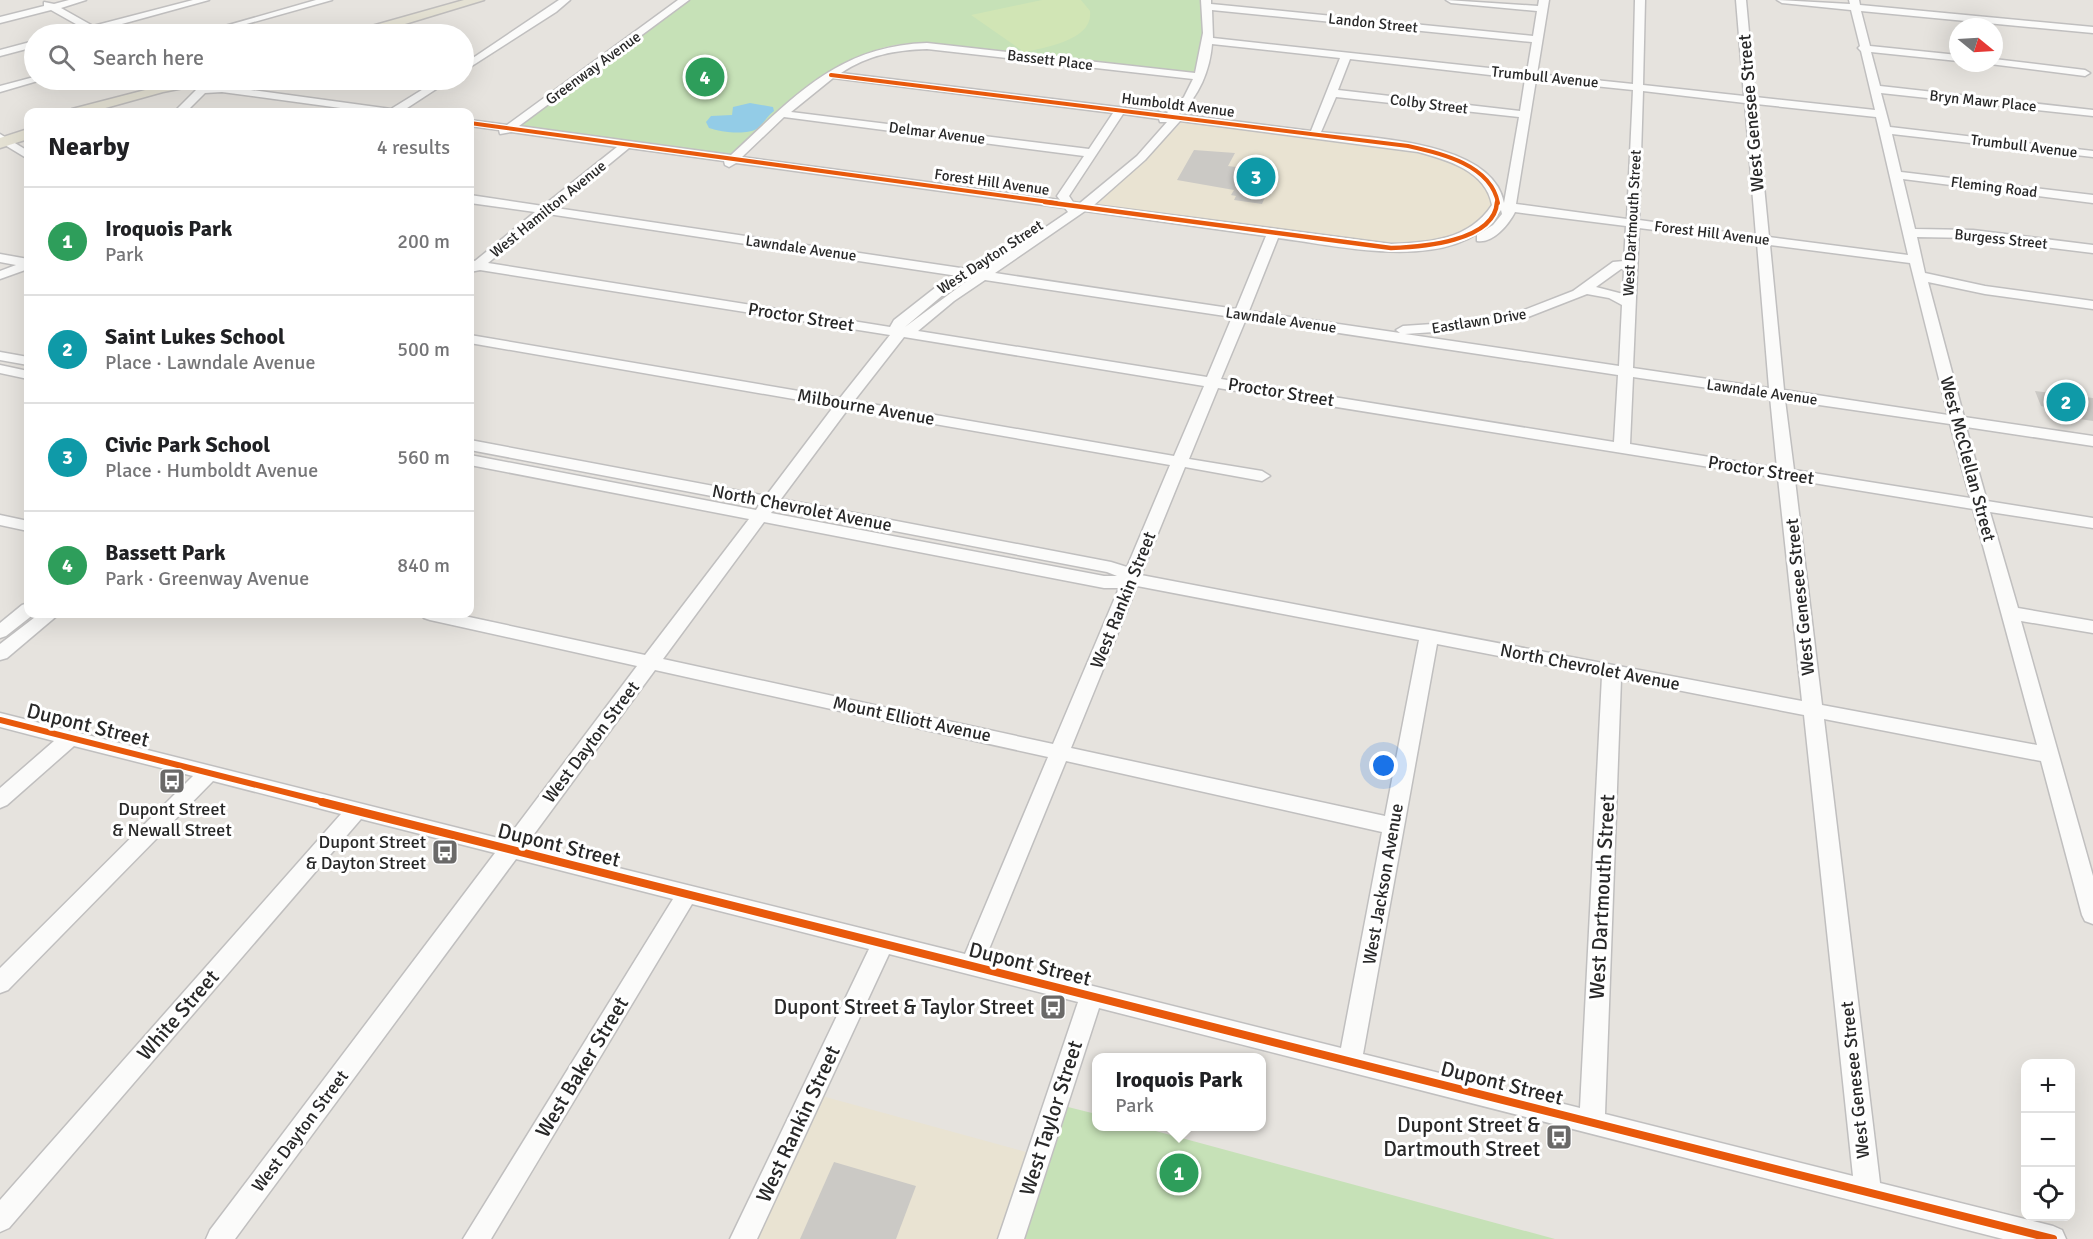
<!DOCTYPE html>
<meta charset="utf-8">
<style>
:root{--surface:#fff;--page:#f6f6f6;--text:#202124;--muted:#757577;--line:#e0e0e0;--accent:#6a6968}
body{margin:0;font-family:Signika,sans-serif;background:var(--page);color:var(--text)}
.controls{position:absolute;right:18px;bottom:18px;display:grid;overflow:hidden;border-radius:12px;box-shadow:0 6px 24px #0002}
.controls button{width:54px;height:54px;display:grid;place-items:center;padding:0;border:0;border-bottom:2px solid var(--line);background:var(--surface);color:var(--text);font:30px sans-serif}
.compass{position:absolute;left:1949px;top:18px;width:54px;height:54px;border-radius:50%;background:var(--surface);box-shadow:0 6px 24px #0002;rotate:108deg}
.you{position:absolute;left:1384px;top:766px;width:21px;height:21px;margin:-15px;border:4px solid #fff;border-radius:50%;background:#1a73e8;box-shadow:0 0 0 9px #1a73e833}
.badge{display:grid;place-items:center;width:39px;height:39px;border-radius:50%;background:var(--accent);color:#fff;font-size:20px;font-weight:700}
.pin{position:absolute;translate:-50% -50%;border:3px solid #fff;box-shadow:0 2px 6px #0006}
.popup{position:absolute;left:1092px;top:1053px;width:174px;height:78px;box-sizing:border-box;display:grid;place-content:center;border-radius:12px;background:var(--surface);filter:drop-shadow(0 2px 4px #0005);font-size:20px;white-space:nowrap;color:var(--muted)}
.popup b{font-size:22px;color:var(--text)}
.popup::after{content:'';position:absolute;left:50%;top:100%;margin-left:-12px;border:12px solid transparent;border-top-color:var(--surface)}
.list{margin:0;padding:0;list-style:none}
h2{display:flex;justify-content:space-between;align-items:center;height:78px;margin:0;padding:0 24px;font-size:26px}
h2 small{font-size:20px;font-weight:400;color:var(--muted)}
.list li{display:grid;grid-template-columns:39px 1fr auto;gap:18px;align-items:center;box-sizing:border-box;height:108px;padding:0 24px;border-top:2px solid var(--line)}
.list b{display:block;font-size:22px;white-space:nowrap}
.list p{margin:0;font-size:20px;white-space:nowrap;color:var(--muted)}
.list em{font-size:20px;font-style:normal;color:var(--muted)}
.icon{flex:none;width:33px;height:33px;fill:none;stroke:currentColor;stroke-width:2;stroke-linecap:round;stroke-linejoin:round}
.map{position:relative;flex:none;width:2093px;height:1239px;overflow:hidden}
.search{position:absolute;background:var(--surface);box-shadow:0 6px 24px #0002;left:24px;top:24px;width:450px;height:66px;display:flex;align-items:center;gap:15px;box-sizing:border-box;padding:0 21px;border-radius:33px;color:var(--muted);font-size:22px}
.panel{position:absolute;background:var(--surface);box-shadow:0 6px 24px #0002;left:24px;top:108px;width:450px;height:510px;border-radius:12px}
.map>svg:first-child{display:block}
.education{fill:#e9e3d2}
.green{fill:#c6e1b7}
.pitch{fill:#d1e5b5}
.water{fill:#93cce7}
.building{fill:#cbc9c5}
.lines{fill:none;stroke-linecap:round;stroke-linejoin:round}
.minor-casing{stroke:#c0bfbf;stroke-width:3}
.major-casing{stroke:#bfbdbc;stroke-width:3}
.minor{fill:#fbfbfa;fill-rule:evenodd}
.major{fill:#e4e1d3;fill-rule:evenodd}
.cycleway-far3-casing{stroke:#fff;stroke-width:6}
.cycleway-far2-casing{stroke:#fff;stroke-width:8}
.cycleway-far1-casing{stroke:#fff;stroke-width:10}
.cycleway-casing{stroke:#fff;stroke-width:11}
.cycleway-far3{stroke:#e8590c;stroke-width:4}
.cycleway-far2{stroke:#e8590c;stroke-width:4.5}
.cycleway-far1{stroke:#e8590c;stroke-width:6}
.cycleway{stroke:#e8590c;stroke-width:8}
.labels{text-anchor:middle;dominant-baseline:central;stroke-width:6;stroke-linejoin:round;paint-order:stroke}
.far-street-label{font-size:15px;fill:#282828;stroke:#fff}
.street-label{font-size:18px;fill:#282828;stroke:#fff}
.poi-label{font-size:18px;fill:#282828;stroke:#fff}
.near-street-label{font-size:21px;fill:#282828;stroke:#fff}
.near-poi-label{font-size:21px;fill:#282828;stroke:#fff;text-anchor:end}
</style>
<div class="map">
<svg width="2093" height="1239" viewBox="0 0 2093 1239">
<rect width="100%" height="100%" fill="#e6e3de"/>
<g class="education">
<polygon points="1184,120 1422,151 1460,165 1481,180 1489,191 1491,204 1485,216 1473,228 1450,237 1394,245 1095,206 1095,203 1134,170"/>
<polygon points="822,1096 1026,1152 998,1239 756,1239"/>
</g>
<g class="green">
<path d="M690,0H1202L1205,24L1196,72L1192,73L923,43C855,41 810,89 762,130C752,138 741,149 730,156L518,126Z"/>
<polygon points="1068,1107 1096,1114 1096,1126 1141,1127 1555,1239 1025,1239"/>
</g>
<path class="pitch" d="M1042,0H1081L1090,11C1094,40 1044,48 1024,52L971,15Z"/>
<path class="water" d="M750,103L773,107L774,111C767,116 764,123 758,128C747,136 721,132 709,128L706,122L711,116L732,115L733,107Z"/>
<g class="building">
<polygon points="1194,150 1235,153 1228,166 1276,172 1262,204 1234,200 1236,196 1231,195 1234,190 1177,180"/>
<polygon points="2035,391 2093,398 2093,421 2052,415 2050,408 2041,406"/>
<polygon points="834,1162 916,1186 896,1239 800,1239"/>
</g>
<g class="lines">
<defs>
<g id="minor">
<polygon points="69,0 86,0 61,8 93,26 193,0 209,0 100,30 98,34 68,34 83,28 51,10 0,23 0,17 44,6 44,2 54,4"/>
<polygon points="316,0 332,0 211,34 197,34"/>
<polygon points="559,0 570,0 556,12 464,71 464,64"/>
<path d="M678,0H689L519,126L731,155C793,98 837,46 927,43L1195,73L1203,33L1201,0H1211V4L1533,36L1537,11L1451,3L1446,0L1538,6L1539,0H1549L1537,74L1633,84L1635,0H1645L1643,85L1744,96L1736,0H1746L1755,97L1875,110L1861,51L1858,48L1860,46L1851,10L1782,3L1777,0L1850,4L1849,0H1859L1860,5L2093,27V33L1861,11L1870,46L1958,55V61L1871,52L1880,86L2093,110V116L1881,93L1890,127L2093,151V157L1892,134L1901,172L2093,195V203L1903,179L1915,229L1973,230L2093,245V253L1973,238L1917,237L1925,273L1985,286L2093,301V309L1985,294L1928,282L1964,417L2093,436V446L1966,427L1987,501L2093,518V528L1990,512L2018,608L2093,621V633L2021,621L2093,876V924L2085,921L2082,915L2041,761L1824,719L1880,1183L2053,1226L2062,1230L2066,1239H2003L1099,1008L1024,1239H998L1078,1002L889,954L757,1239H730L869,949L692,904L491,1239H463L673,899L516,859L235,1239H206L210,1230L495,853L361,819L9,1228L0,1232V1200L341,814L213,781L8,990L0,993V968L193,776L74,746L7,805L0,808V788L54,741L0,727V713L506,840L637,666L430,620L424,618L421,614H455L645,655L749,519L470,465V455L756,510L759,505L470,450V440L766,496L834,406L470,343V335L840,398L890,335L480,270L470,272V260L475,261L535,212L470,203V195L543,206L617,147L511,132L500,134L499,130L470,126V120L507,125ZM1212,10L1532,42L1527,72L1213,38ZM1212,44L1340,58L1311,131L1179,114C1199,97 1210,70 1212,44ZM927,49L1193,79L1184,97L1167,113L841,73C868,55 895,50 927,49ZM1350,59L1525,79L1520,111L1338,90ZM833,78L1113,113L1089,149L791,112ZM1536,80L1633,90L1627,219L1516,204ZM1643,91L1745,103L1756,236L1639,220ZM1336,97L1519,117L1504,203C1493,141 1370,138 1321,132ZM1756,104L1876,117L1908,255L1769,237ZM1123,114L1159,119L1160,122H1167L1137,156L1080,203L1073,202L1069,196ZM784,117L1084,156L1057,196L1060,200L742,157ZM1180,121L1418,152C1448,160 1486,171 1492,205C1469,240 1429,243 1391,244L1094,205L1145,160ZM629,148L724,161L725,165L729,167L736,163L1065,208L1068,212L981,271L556,208ZM1501,210L1502,214L1493,225L1477,235V241C1493,244 1509,224 1515,212L1626,226L1624,261L1613,262L1573,291L1524,310L1463,322L1403,326L1396,330L1400,333L1249,311L1278,238C1342,246 1459,276 1501,210ZM1085,211L1266,236L1236,309L995,273ZM548,214L971,278L905,327L957,283L950,279L945,280L894,320L890,327L488,263ZM1639,228L1757,243L1769,388L1633,368ZM1770,245L1910,263L1948,415L1784,390ZM1621,269H1624L1623,294L1596,287ZM985,280L1232,317L1207,377L918,331L954,301ZM1587,294L1609,298L1622,305L1619,366L1405,334L1463,330L1528,317ZM1246,319L1618,375L1614,442L1221,379ZM904,337L1204,386L1174,456L854,401ZM1633,377L1770,397L1777,468L1630,444ZM1218,388L1778,478L1802,701L1141,575L1185,467L1262,481L1270,476L1262,471L1189,459ZM1785,400L1950,424L1970,498L1794,470ZM848,409L1170,465L1127,567L1111,562L781,499ZM1795,480L1973,509L2037,745L1822,705ZM775,508L1107,572L1117,576H1104L771,513ZM764,522L1104,588H1119L1053,744L663,659ZM1137,586L1419,640L1385,816L1071,748ZM1437,644L1602,676L1580,1108L1363,1054ZM655,670L1048,757L965,954L526,845ZM1621,679L1804,715L1853,1176L1605,1114ZM1066,761L1382,832L1341,1048L985,959Z"/>
<polygon points="34,41 34,47 0,56 0,50"/>
<polygon points="1994,59 2085,70 2090,73 2085,76 1990,64 1994,63"/>
<polygon points="34,77 34,80 41,80 0,92 0,86"/>
<polygon points="438,80 450,80 401,112 370,112 222,92 205,93 186,112 174,112 198,88 222,86 391,109"/>
<polygon points="0,134 28,151 28,159 0,142"/>
<polygon points="0,254 28,259 28,269 0,279 0,271 16,265 0,262"/>
<polygon points="0,352 28,357 28,365 0,360"/>
<polygon points="0,365 28,371 28,379 0,373"/>
<polygon points="0,515 28,521 28,531 0,525"/>
<polygon points="28,603 28,614 34,614 6,636 0,638 0,623 22,605"/>
<polygon points="39,614 59,614 7,658 0,660 0,644"/>
</g>
<g id="major">
<polygon points="464,0 484,0 372,34 352,34 354,31"/>
<polygon points="184,80 211,80 209,83 163,92 91,112 70,112 72,109"/>
<polygon points="28,129 28,139 0,148 0,138"/>
</g>
</defs>
<use href="#minor" class="minor-casing"/>
<use href="#major" class="major-casing"/>
<use href="#minor" class="minor"/>
<use href="#major" class="major"/>
<defs>
<g id="cycleway-far3">
<path d="M831,75L1408,146C1441,153 1491,165 1498,203"/>
<polyline points="470,123 1056,203"/>
</g>
<path id="cycleway-far2" d="M1045,202L1391,248C1420,247 1495,242 1497,202"/>
<polyline id="cycleway-far1" points="0,720 328,803"/>
<polyline id="cycleway" points="322,802 2053,1239"/>
</defs>
<use href="#cycleway-far3" class="cycleway-far3-casing"/>
<use href="#cycleway-far2" class="cycleway-far2-casing"/>
<use href="#cycleway-far1" class="cycleway-far1-casing"/>
<use href="#cycleway" class="cycleway-casing"/>
<use href="#cycleway-far3" class="cycleway-far3"/>
<use href="#cycleway-far2" class="cycleway-far2"/>
<use href="#cycleway-far1" class="cycleway-far1"/>
<use href="#cycleway" class="cycleway"/>
</g>
<defs>
<symbol id="bus-square" viewBox="-11 -11 22 22"><rect x="-9" y="-9" width="18" height="18" rx="4" fill="#6a6968" stroke="#fff"/><path d="M-5-6H5V4H4V6H2V4H-2V6H-4V4H-5ZM-3.5-4V0h7V-4ZM-3.5 1.2v1.5H-2V1.2ZM2 1.2v1.5H3.5V1.2Z" fill="#fff"/></symbol>
</defs>
<g fill-rule="evenodd">
<use href="#bus-square" x="157" y="766" width="30" height="30"/>
<use href="#bus-square" x="430" y="837" width="30" height="30"/>
<use href="#bus-square" x="1038" y="992" width="30" height="30"/>
<use href="#bus-square" x="1544" y="1122" width="30" height="30"/>
</g>
<g class="labels">
<g class="far-street-label">
<text transform="translate(1373 23) rotate(6)">Landon Street</text>
<text transform="translate(1050 60) rotate(7)">Bassett Place</text>
<text transform="translate(593 68) rotate(-36)">Greenway Avenue</text>
<text transform="translate(1545 77) rotate(6)">Trumbull Avenue</text>
<text transform="translate(1983 101) rotate(6)">Bryn Mawr Place</text>
<text transform="translate(1429 104) rotate(7)">Colby Street</text>
<text transform="translate(1178 105) rotate(7)">Humboldt Avenue</text>
<text transform="translate(937 133) rotate(7)">Delmar Avenue</text>
<text transform="translate(2024 146) rotate(7)">Trumbull Avenue</text>
<text transform="translate(992 182) rotate(8)">Forest Hill Avenue</text>
<text transform="translate(1994 187) rotate(7)">Fleming Road</text>
<text transform="translate(548 209) rotate(-39)">West Hamilton Avenue</text>
<text transform="translate(1632 223) rotate(-87)">West Dartmouth Street</text>
<text transform="translate(1712 233) rotate(7)">Forest Hill Avenue</text>
<text transform="translate(2001 239) rotate(6)">Burgess Street</text>
<text transform="translate(801 248) rotate(8)">Lawndale Avenue</text>
<text transform="translate(990 257) rotate(-33)">West Dayton Street</text>
<text transform="translate(1281 320) rotate(8)">Lawndale Avenue</text>
<text transform="translate(1479 321) rotate(-9)">Eastlawn Drive</text>
<text transform="translate(1762 392) rotate(8)">Lawndale Avenue</text>
</g>
<g class="street-label">
<text transform="translate(1751 113) rotate(-95)">West Genesee Street</text>
<text transform="translate(801 317) rotate(9)">Proctor Street</text>
<text transform="translate(1281 392) rotate(9)">Proctor Street</text>
<text transform="translate(866 407) rotate(10)">Milbourne Avenue</text>
<text transform="translate(1968 459) rotate(75)">West McClellan Street</text>
<text transform="translate(1761 470) rotate(9)">Proctor Street</text>
<text transform="translate(802 508) rotate(11)">North Chevrolet Avenue</text>
<text transform="translate(1800 597) rotate(-96)">West Genesee Street</text>
<text transform="translate(1123 600) rotate(-68)">West Rankin Street</text>
<text transform="translate(1590 667) rotate(11)">North Chevrolet Avenue</text>
<text transform="translate(912 719) rotate(12)">Mount Elliott Avenue</text>
<text transform="translate(591 742) rotate(-53)">West Dayton Street</text>
<text transform="translate(1383 884) rotate(-80)">West Jackson Avenue</text>
<text transform="translate(1855 1080) rotate(-96)">West Genesee Street</text>
<text transform="translate(300 1131) rotate(-53)">West Dayton Street</text>
</g>
<g class="poi-label">
<text x="172" y="809">Dupont Street<tspan x="172" dy="21">&amp; Newall Street</tspan></text>
<text x="426" y="842" text-anchor="end">Dupont Street<tspan x="426" dy="21">&amp; Dayton Street</tspan></text>
</g>
<g class="near-street-label">
<text transform="translate(88 725) rotate(14)">Dupont Street</text>
<text transform="translate(559 845) rotate(14)">Dupont Street</text>
<text transform="translate(1602 897) rotate(-87)">West Dartmouth Street</text>
<text transform="translate(1030 964) rotate(14)">Dupont Street</text>
<text transform="translate(178 1015) rotate(-49)">White Street</text>
<text transform="translate(582 1067) rotate(-59)">West Baker Street</text>
<text transform="translate(1502 1083) rotate(14)">Dupont Street</text>
<text transform="translate(1051 1118) rotate(-72)">West Taylor Street</text>
<text transform="translate(798 1124) rotate(-65)">West Rankin Street</text>
</g>
<g class="near-poi-label">
<text x="1034" y="1007">Dupont Street &amp; Taylor Street</text>
<text x="1540" y="1125">Dupont Street &amp;<tspan x="1540" dy="24">Dartmouth Street</tspan></text>
</g>
</g>
</svg>
<div class="controls">
<button>+</button>
<button>−</button>
<button><svg class="icon" aria-label="locate" viewBox="0 0 24 24"><circle cx="12" cy="12" r="6"/><path d="M12 2v4M12 18v4M2 12h4M18 12h4"/></svg></button>
</div>
<svg class="compass" viewBox="-18 -18 36 36"><path d="M0-13l5 13h-10z" fill="#e53935"/><path d="M0 13l5-13h-10z" fill="#757577"/></svg>
<div class="you"></div>
<div class="pin badge" style="left:1179px;top:1173px;background:#2e9e5b">1</div>
<div class="popup"><b>Iroquois Park</b>Park</div>
<div class="pin badge" style="left:2066px;top:402px;background:#0f9aa8">2</div>
<div class="pin badge" style="left:1256px;top:177px;background:#0f9aa8">3</div>
<div class="pin badge" style="left:705px;top:77px;background:#2e9e5b">4</div>
<div class="search"><svg class="icon" aria-label="search" viewBox="0 0 24 24"><circle cx="10" cy="10" r="6"/><path d="M15 15l6 6"/></svg>Search here</div>
<section class="panel">
<h2>Nearby<small>4 results</small></h2>
<ul class="list">
<li><span class="badge" style="background:#2e9e5b">1</span><div><b>Iroquois Park</b><p>Park</p></div><em>200 m</em></li>
<li><span class="badge" style="background:#0f9aa8">2</span><div><b>Saint Lukes School</b><p>Place · Lawndale Avenue</p></div><em>500 m</em></li>
<li><span class="badge" style="background:#0f9aa8">3</span><div><b>Civic Park School</b><p>Place · Humboldt Avenue</p></div><em>560 m</em></li>
<li><span class="badge" style="background:#2e9e5b">4</span><div><b>Bassett Park</b><p>Park · Greenway Avenue</p></div><em>840 m</em></li>
</ul>
</section>
</div>
